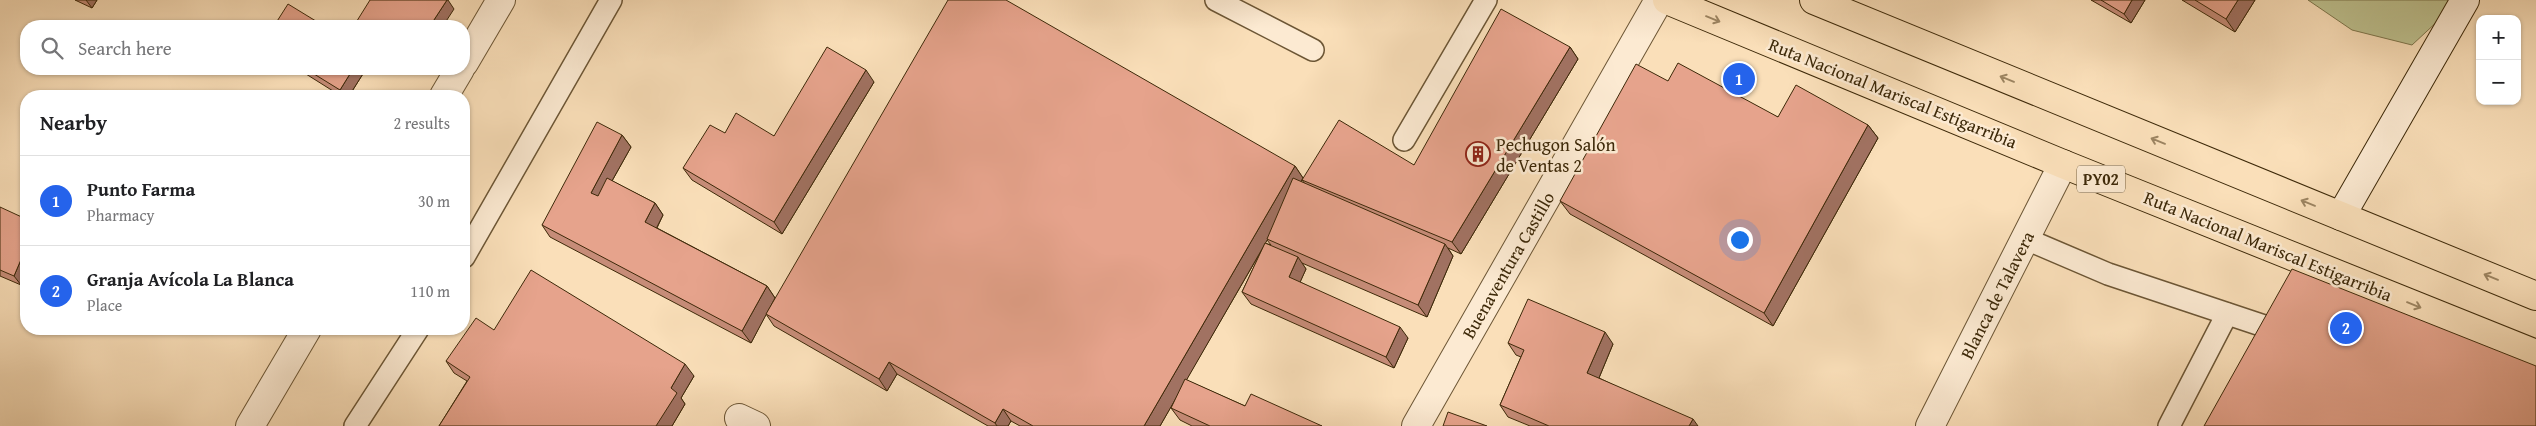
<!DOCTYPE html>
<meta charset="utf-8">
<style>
:root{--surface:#fff;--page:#f2f2f2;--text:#202124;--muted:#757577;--line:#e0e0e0;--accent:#2563eb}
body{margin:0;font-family:"Gentium Book Plus",serif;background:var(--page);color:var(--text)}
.controls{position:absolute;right:15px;top:15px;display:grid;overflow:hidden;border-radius:10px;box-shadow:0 1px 4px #0004}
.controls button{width:45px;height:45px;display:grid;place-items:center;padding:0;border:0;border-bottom:1px solid var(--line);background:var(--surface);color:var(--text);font:25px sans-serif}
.you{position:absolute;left:1739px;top:239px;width:18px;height:18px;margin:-12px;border:4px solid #fff;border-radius:50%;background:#1a73e8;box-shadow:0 0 0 8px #1a73e833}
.badge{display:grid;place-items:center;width:32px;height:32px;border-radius:50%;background:var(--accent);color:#fff;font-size:16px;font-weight:700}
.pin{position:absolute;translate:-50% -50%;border:2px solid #fff;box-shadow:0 1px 5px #0006}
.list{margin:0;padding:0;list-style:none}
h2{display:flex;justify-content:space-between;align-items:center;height:65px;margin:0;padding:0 20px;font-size:21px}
h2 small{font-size:16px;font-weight:400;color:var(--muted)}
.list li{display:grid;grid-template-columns:32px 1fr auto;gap:15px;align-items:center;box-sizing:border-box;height:90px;padding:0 20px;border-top:1px solid var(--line)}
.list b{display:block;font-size:19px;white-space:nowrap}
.list p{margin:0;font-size:16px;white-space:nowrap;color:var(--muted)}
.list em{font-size:16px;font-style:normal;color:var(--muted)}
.icon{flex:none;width:28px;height:28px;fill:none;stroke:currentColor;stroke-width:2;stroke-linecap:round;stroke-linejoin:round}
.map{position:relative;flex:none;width:2536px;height:426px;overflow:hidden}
.search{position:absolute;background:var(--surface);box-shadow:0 1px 4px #0004;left:20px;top:20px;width:450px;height:55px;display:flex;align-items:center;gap:12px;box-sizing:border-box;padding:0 18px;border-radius:20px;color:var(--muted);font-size:19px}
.panel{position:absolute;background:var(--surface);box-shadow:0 1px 4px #0004;left:20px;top:90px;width:450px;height:245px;border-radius:20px}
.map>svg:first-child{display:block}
.green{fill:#bec290;stroke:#7e764c}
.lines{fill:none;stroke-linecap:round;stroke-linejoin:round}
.lane-casing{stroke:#6c5635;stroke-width:24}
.street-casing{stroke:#6c5635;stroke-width:30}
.secondary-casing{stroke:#3d2909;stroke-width:30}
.highway-casing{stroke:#3d2909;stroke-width:30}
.lane{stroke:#fcead2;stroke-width:21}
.street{stroke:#fcead2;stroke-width:28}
.secondary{stroke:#fcead2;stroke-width:28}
.highway{stroke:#fadfb9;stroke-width:28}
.wall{fill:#c68c78;stroke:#3d2909;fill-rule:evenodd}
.shaded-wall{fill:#a17262;stroke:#3d2909}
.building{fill:#e6a38c;stroke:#3d2909}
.oneway{stroke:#9c8461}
.labels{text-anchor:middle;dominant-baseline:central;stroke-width:5;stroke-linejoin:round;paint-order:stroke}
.shield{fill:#fcead2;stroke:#766345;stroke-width:1}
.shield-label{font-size:16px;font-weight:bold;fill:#3d2909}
.street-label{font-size:18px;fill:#3d2909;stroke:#fcead2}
.poi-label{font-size:18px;fill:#3d2909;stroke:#fcead2;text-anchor:start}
</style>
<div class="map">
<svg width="2536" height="426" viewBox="0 0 2536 426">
<rect width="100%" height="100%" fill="#fadfb9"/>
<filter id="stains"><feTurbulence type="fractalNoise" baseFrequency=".004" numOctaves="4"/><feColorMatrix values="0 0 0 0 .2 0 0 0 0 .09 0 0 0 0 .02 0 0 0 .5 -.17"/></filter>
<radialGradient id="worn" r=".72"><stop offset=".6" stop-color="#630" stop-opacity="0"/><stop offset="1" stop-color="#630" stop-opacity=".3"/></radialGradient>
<polygon class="green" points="2308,0 2455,0 2455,5 2412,45 2352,30"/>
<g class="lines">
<defs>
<g id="lane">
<polyline points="1216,0 1313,50"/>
<polyline points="1404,140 1486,0"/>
<polyline points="2026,239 2108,274 2270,328 2283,326 2288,322"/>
<polyline points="464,257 611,0"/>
<polyline points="355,426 418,329"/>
<polyline points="2169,426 2227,314"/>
</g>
<g id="street">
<polyline points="464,63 501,0"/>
<polyline points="444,96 460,69"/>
<polyline points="739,418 756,426"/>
<polyline points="250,426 307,329"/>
<polyline points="1416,426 1659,0"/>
<polyline points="1930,426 2063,164"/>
</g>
<polyline id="secondary" points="2341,216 2465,0"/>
<g id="highway">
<polyline points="1667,0 2063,164 2536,354"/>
<polyline points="1814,0 2536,296"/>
</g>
</defs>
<use href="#lane" class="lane-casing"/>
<use href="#street" class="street-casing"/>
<use href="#secondary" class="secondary-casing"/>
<use href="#highway" class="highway-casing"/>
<use href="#lane" class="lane"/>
<use href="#street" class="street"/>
<use href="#secondary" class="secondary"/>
<use href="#highway" class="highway"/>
</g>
<g class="wall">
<polygon points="75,0 97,0 92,8"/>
<polygon points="2091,0 2145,0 2131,23"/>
<polygon points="2182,0 2255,0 2235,32"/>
<path d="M1570,47L1578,59L1461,254L1448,248L1453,256L1427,317L1302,263L1306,269L1300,282L1408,338L1394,368L1251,304L1242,292L1263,248L1186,380L1245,406L1322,426H1192L1180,420L1171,408L1177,396L1160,426H1020L1011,421L1008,426H988L897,374L887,391L774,326L766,314L751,343L550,237L542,225L622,135L631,147L612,181L655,203L663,215L657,228L767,286L775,298L1295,166L1303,178L1301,182L1305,184L1302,180L1414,165ZM1267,240L1271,245L1265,243Z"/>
<polygon points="298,69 366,69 349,96 341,96"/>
<polygon points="1668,81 1778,117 1868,125 1878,138 1773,326 1570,214 1560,201"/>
<polygon points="874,82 782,234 692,180 683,168 725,133 774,136"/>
<polygon points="0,207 21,285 0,276"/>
<polygon points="494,330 694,376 681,398 685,404 672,426 439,426 467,381 454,373 446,361"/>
<polygon points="1508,343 1613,344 1599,378 1698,426 1530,426 1508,417 1500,405 1521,357 1516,355"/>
</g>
<g class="shaded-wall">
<polygon points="86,0 97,0 92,8"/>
<polygon points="447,0 448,0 454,9 443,26 430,26"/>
<polygon points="2132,0 2145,0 2131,23 2124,14"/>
<polygon points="2238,0 2255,0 2235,32 2226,19"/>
<polygon points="1570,47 1578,59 1461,254 1452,242"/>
<polygon points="353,69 366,69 349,96 344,96 340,90"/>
<polygon points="866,70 874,82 782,234 774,222"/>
<polygon points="1868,125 1878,138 1773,326 1764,313"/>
<polygon points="622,135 631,147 599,204 591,193"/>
<polygon points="1295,166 1303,178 1160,426 1144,426"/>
<polygon points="655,203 663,215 654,233 645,222"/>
<polygon points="1445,244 1453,256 1427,317 1418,305"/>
<polygon points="26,248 26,273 21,285 14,276"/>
<polygon points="1298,257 1306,269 1297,289 1289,277"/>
<polygon points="767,286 775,298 751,343 742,331"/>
<polygon points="1400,327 1408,338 1394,368 1386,357"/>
<polygon points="1605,332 1613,344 1596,385 1587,373"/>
<polygon points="889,362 897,374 887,391 879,379"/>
<polygon points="685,364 694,376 681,398 685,404 672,426 656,426 671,388"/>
<polygon points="1003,409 1011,421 1008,426 997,426 995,423"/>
<polygon points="1693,419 1698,426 1689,426"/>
</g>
<g class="building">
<polygon points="370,0 447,0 430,26 360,26 355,24"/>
<polygon points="948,0 1006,0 1295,166 1144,426 1033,426 1003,409 995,423 889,362 879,379 766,314"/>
<polygon points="2101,0 2132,0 2124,14"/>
<polygon points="2195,0 2238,0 2226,19"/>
<polygon points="288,4 324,26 274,26"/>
<polygon points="1501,9 1570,47 1452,242 1302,180 1339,120 1414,165"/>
<polygon points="827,47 866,70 774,222 683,168 710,125 725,133 736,113 774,136"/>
<polygon points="1678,63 1778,117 1796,85 1868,125 1764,313 1560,201 1636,64 1668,81"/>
<polygon points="306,69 353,69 340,90"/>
<polygon points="597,122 622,135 591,193 598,196 607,178 655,203 645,222 767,286 742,331 542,225"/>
<polygon points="1293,178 1445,244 1418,305 1267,239"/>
<polygon points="0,207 26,219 26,248 14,276 0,270"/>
<polygon points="1265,243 1298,257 1289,277 1400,327 1386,357 1242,292"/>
<polygon points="2292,269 2536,366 2536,426 2204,426"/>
<polygon points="531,270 685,364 671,388 677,393 656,426 439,426 470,377 446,361 476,318 494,330"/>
<polygon points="1528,299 1605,332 1587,373 1693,419 1689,426 1549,426 1500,405 1524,350 1508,343"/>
<polygon points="1185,379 1245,406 1251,394 1322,426 1210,426 1171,408"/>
<polygon points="1448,412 1487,426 1443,426"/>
</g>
<defs><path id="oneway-shaft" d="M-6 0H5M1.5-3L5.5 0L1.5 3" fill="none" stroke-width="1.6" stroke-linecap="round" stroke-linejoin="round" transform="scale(1.25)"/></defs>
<g class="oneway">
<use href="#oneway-shaft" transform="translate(1713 19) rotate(22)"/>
<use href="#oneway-shaft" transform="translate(2007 79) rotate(-158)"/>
<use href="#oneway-shaft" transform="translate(2158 141) rotate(-158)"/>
<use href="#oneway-shaft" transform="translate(2308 203) rotate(-158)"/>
<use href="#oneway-shaft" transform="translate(2491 277) rotate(-158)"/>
<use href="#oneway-shaft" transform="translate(2414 305) rotate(22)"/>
</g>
<defs>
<symbol id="building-ring" viewBox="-11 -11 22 22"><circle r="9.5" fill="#fcead2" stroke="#8f2418" stroke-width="1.5"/><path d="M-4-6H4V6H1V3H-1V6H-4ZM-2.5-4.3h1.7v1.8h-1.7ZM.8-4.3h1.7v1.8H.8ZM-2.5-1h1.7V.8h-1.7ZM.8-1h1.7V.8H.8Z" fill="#8f2418"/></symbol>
</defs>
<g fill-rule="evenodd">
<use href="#building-ring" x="1464" y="140" width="28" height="28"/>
</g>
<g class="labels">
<rect class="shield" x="2077" y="165.5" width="48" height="27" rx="4"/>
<g class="shield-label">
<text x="2101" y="179">PY02</text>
</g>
<g class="street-label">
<text transform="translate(1893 93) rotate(22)">Ruta Nacional Mariscal Estigarribia</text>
<text transform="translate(2268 246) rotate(22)">Ruta Nacional Mariscal Estigarribia</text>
<text transform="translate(1508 265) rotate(-60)">Buenaventura Castillo</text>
<text transform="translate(1997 295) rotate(-63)">Blanca de Talavera</text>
</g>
<g class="poi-label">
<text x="1496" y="144">Pechugon Salón<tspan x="1496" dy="21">de Ventas 2</tspan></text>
</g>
</g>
<rect width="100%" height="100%" filter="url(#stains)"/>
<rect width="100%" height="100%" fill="url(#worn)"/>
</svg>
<div class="controls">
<button>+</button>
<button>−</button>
</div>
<div class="you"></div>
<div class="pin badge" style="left:1739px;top:79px">1</div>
<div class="pin badge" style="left:2346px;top:328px">2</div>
<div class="search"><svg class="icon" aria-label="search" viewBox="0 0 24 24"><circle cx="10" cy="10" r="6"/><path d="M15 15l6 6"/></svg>Search here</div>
<section class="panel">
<h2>Nearby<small>2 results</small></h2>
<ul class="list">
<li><span class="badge">1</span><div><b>Punto Farma</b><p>Pharmacy</p></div><em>30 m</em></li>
<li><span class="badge">2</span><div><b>Granja Avícola La Blanca</b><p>Place</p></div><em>110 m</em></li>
</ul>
</section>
</div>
